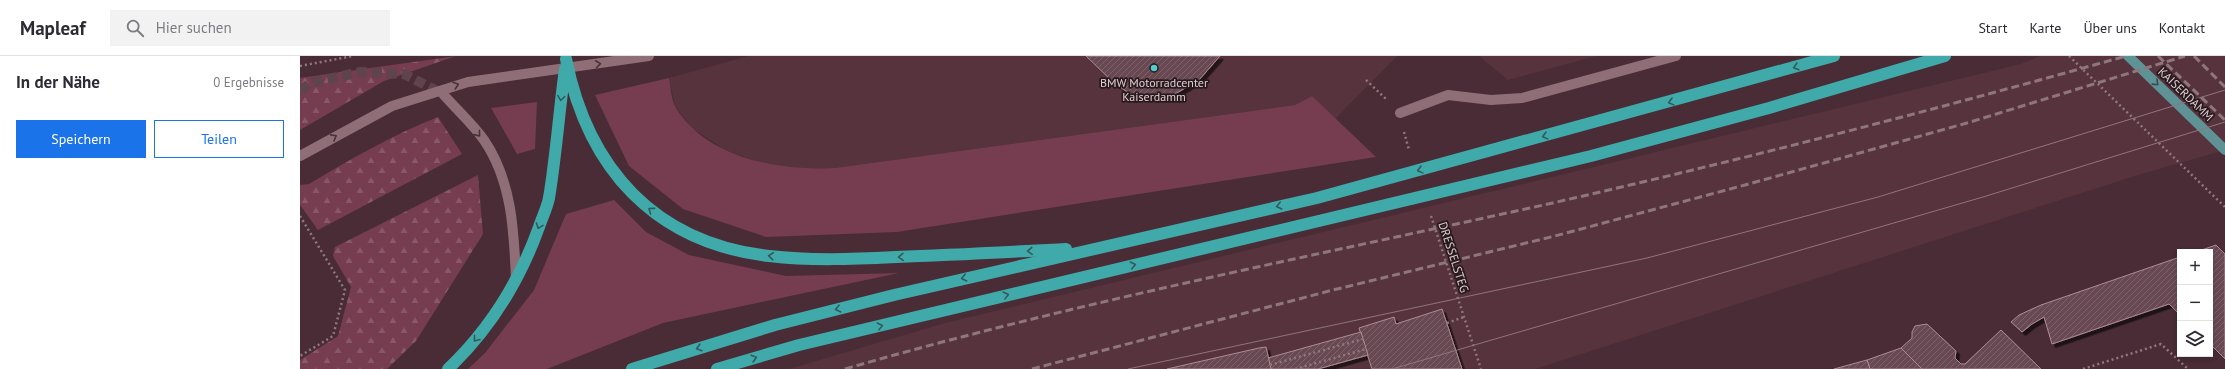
<!DOCTYPE html>
<html lang="de">
<meta charset="utf-8">
<style>
:root{--surface:#fff;--page:#f2f2f3;--text:#2b2b33;--muted:#7c7c81;--line:#e1e1e2;--accent:#1a73e8}
body{margin:0;font-family:"PT Sans",sans-serif;background:var(--page);color:var(--text)}
.controls{position:absolute;right:12px;bottom:12px;display:grid;overflow:hidden;border-radius:0px;box-shadow:0 2px 6px #0003}
.controls button{width:36px;height:36px;display:grid;place-items:center;padding:0;border:0;border-bottom:1px solid var(--line);background:var(--surface);color:var(--text);font:20px sans-serif}
.list{margin:0;padding:0;list-style:none}
h2{display:flex;justify-content:space-between;align-items:center;height:52px;margin:0;padding:0 16px;font-size:17px}
h2 small{font-size:13px;font-weight:400;color:var(--muted)}
.actions{display:flex;gap:8px;padding:12px 16px}
.actions a{flex:1;padding:9px 0;border:1px solid var(--accent);border-radius:0px;text-align:center;font-size:14px;color:var(--accent)}
.actions .main{background:var(--accent);color:#fff}
.icon{flex:none;width:22px;height:22px;fill:none;stroke:currentColor;stroke-width:2;stroke-linecap:round;stroke-linejoin:round}
.map{position:relative;flex:none;width:1925px;height:313px;overflow:hidden}
header{display:flex;align-items:center;gap:24px;box-sizing:border-box;height:56px;padding:0 20px;background:var(--surface);border-bottom:1px solid var(--line)}
header strong{font-size:19px}
nav{display:flex;gap:22px;margin-inline-start:auto;font-size:14px}
.search{width:280px;height:36px;background:var(--page);display:flex;align-items:center;gap:10px;box-sizing:border-box;padding:0 14px;border-radius:0px;color:var(--muted);font-size:15px}
main{display:flex}
aside{flex:1;background:var(--surface)}
.map>svg:first-child{display:block}
.built{fill:#57333d}
.green{fill:#753d4f}
.forest{fill:url(#forest-firs)}
.building{fill:url(#building-hatch);stroke:#af8c95;filter:url(#shadow)}
.lines{fill:none;stroke-linecap:round;stroke-linejoin:round}
.minor-tunnel{stroke:#60444d;stroke-width:10;stroke-dasharray:10 5;stroke-linecap:butt}
.path{stroke:#90787f;stroke-width:2.5;stroke-dasharray:2 3;stroke-linecap:butt}
.minor{stroke:#906e77;stroke-width:10}
.major{stroke:#5f9295;stroke-width:10}
.highway{stroke:#3faaa9;stroke-width:12}
.tram{stroke:#8e767d;stroke-width:1}
.rail{stroke:#8e767d;stroke-width:3;stroke-dasharray:8 4;stroke-linecap:butt}
.oneway{stroke:#463338}
.oneway2{stroke:#325a5c}
.oneway3{stroke:#3d494d}
.poi-dot{fill:#52cdcc;stroke:#27191d;stroke-width:1.5}
.labels{text-anchor:middle;dominant-baseline:central;stroke-width:3.5;stroke-linejoin:round;paint-order:stroke}
.poi-label{font-size:12px;fill:#e1ced3;stroke:#27191d}
.street-label{font-size:12px;fill:#e1ced3;stroke:#27191d}
</style>
<header>
<strong>Mapleaf</strong>
<div class="search"><svg class="icon" aria-label="search" viewBox="0 0 24 24"><circle cx="10" cy="10" r="6"/><path d="M15 15l6 6"/></svg>Hier suchen</div>
<nav><a>Start</a><a>Karte</a><a>Über uns</a><a>Kontakt</a></nav>
</header>
<main>
<aside>
<h2>In der Nähe<small>0 Ergebnisse</small></h2>
<ul class="list">
</ul>
<div class="actions"><a class="main">Speichern</a><a>Teilen</a></div>
</aside>
<div class="map">
<svg width="1925" height="313" viewBox="0 0 1925 313">
<defs>
<pattern id="forest-firs" width="22" height="20" patternUnits="userSpaceOnUse"><rect width="22" height="20" fill="#753d4f"/><path d="M5 1l3.5 6h-7zM16 11l3.5 6h-7z" fill="#885867"/></pattern>
<pattern id="building-hatch" width="6" height="6" patternUnits="userSpaceOnUse"><rect width="6" height="6" fill="#684952"/><path d="M-1 1l2-2M0 6l6-6M5 7l2-2" fill="none" stroke="#7d626a"/></pattern>
<filter id="shadow"><feDropShadow dx="3.5" dy="3.5" stdDeviation="0" flood-color="#0009"/></filter>
</defs>
<rect width="100%" height="100%" fill="#492c35"/>
<g class="built">
<polygon points="448,0 1097,0 1035,63 1012,40 995,49 535,112 506,113 467,109 427,95 392,72 375,50 369,22"/>
<polygon points="1179,0 1296,0 1208,24"/>
<polygon points="1740,0 1925,0 1925,94 1838,119 1235,313 489,313 645,267 1721,8"/>
</g>
<g class="green">
<path d="M369,22C371,31 371,44 376,52C408,103 480,115 535,112L995,49L1012,40L1076,101L597,176L466,181L383,153L329,110L295,39Z"/>
<polygon points="237,46 235,93 217,98 191,52"/>
<polygon points="314,144 346,176 389,199 486,220 599,217 363,267 247,313 168,313 185,297 234,234 266,158"/>
</g>
<g class="forest">
<polygon points="156,0 84,25 0,74 0,22"/>
<path d="M138,61L162,98L18,174L0,149V129L9,128C51,103 92,79 138,61Z"/>
<polygon points="178,119 183,178 116,285 87,313 0,313 0,304 38,280 51,231 33,200 35,191"/>
</g>
<g class="building">
<polygon points="786,0 920,0 899,24 875,38 850,42 832,39 814,27"/>
<polygon points="1916,189 1925,198 1925,303 1910,288 1910,196 1896,196"/>
<polygon points="1880,201 1880,259 1869,248 1752,288 1744,261 1732,268 1722,276 1711,266 1719,259 1741,249"/>
<polygon points="1142,253 1162,313 1072,313 1059,272 1094,261 1096,268"/>
<polygon points="1627,268 1656,295 1655,302 1661,308 1665,308 1701,274 1741,313 1622,313 1601,292 1612,282 1612,276 1615,270"/>
<polygon points="1061,276 1068,299 1018,313 971,313 968,302"/>
<polygon points="966,291 971,313 867,313 959,292"/>
<polygon points="1601,292 1622,313 1570,313 1567,304"/>
<polygon points="1567,304 1570,313 1534,313"/>
</g>
<g class="lines">
<polyline class="minor-tunnel" points="0,34 14,26 61,16 104,18 143,38"/>
<g class="path">
<polyline points="1769,0 1925,151"/>
<polyline points="0,10 53,0"/>
<polyline points="1066,24 1086,43"/>
<polyline points="1104,76 1109,94"/>
<polyline points="0,160 45,234 33,280 0,300"/>
<polyline points="1131,160 1181,313"/>
<polyline points="1147,267 1164,261"/>
<polyline points="970,309 1063,283"/>
<polyline points="995,313 1066,293"/>
<polyline points="1783,313 1861,288 1888,313"/>
</g>
<g class="minor">
<path d="M143,38C156,53 172,67 184,84C212,125 214,175 216,223"/>
<polyline points="1100,57 1148,39 1191,44 1222,42 1376,0"/>
<polyline points="0,100 92,50 168,26 349,0"/>
</g>
<polyline class="major" points="1828,0 1925,94"/>
<g class="highway">
<path d="M266,3C288,113 355,187 469,200C512,205 554,203 596,201C653,199 709,196 766,193"/>
<path d="M148,313C189,274 220,224 239,171C242,162 247,152 249,142C256,100 259,56 265,13"/>
<polyline points="332,313 475,269 594,239 1017,142 1534,0"/>
<polyline points="417,313 499,289 1291,100 1469,52 1645,0"/>
</g>
<g class="tram">
<polyline points="828,313 1347,202 1578,141 1925,34"/>
<polyline points="1092,313 1683,141 1925,66"/>
</g>
<g class="rail">
<polyline points="1858,0 1925,64"/>
<polyline points="1894,0 1925,31"/>
<path d="M545,313C776,246 1013,200 1248,148C1442,104 1634,54 1826,0"/>
<polyline points="732,313 1033,234 1255,180 1445,129 1667,67 1885,0"/>
</g>
</g>
<defs><path id="oneway-chevron" d="M-2-3.5L2.5 0L-2 3.5" fill="none" stroke-width="1.6" stroke-linecap="round" stroke-linejoin="round"/></defs>
<g class="oneway">
<use href="#oneway-chevron" transform="translate(298 8) rotate(-8)"/>
<use href="#oneway-chevron" transform="translate(156 29) rotate(-18)"/>
<use href="#oneway-chevron" transform="translate(178 78) rotate(51)"/>
<use href="#oneway-chevron" transform="translate(34 81) rotate(-29)"/>
</g>
<g class="oneway2">
<use href="#oneway-chevron" transform="translate(1496 11) rotate(164)"/>
<use href="#oneway-chevron" transform="translate(261 42) rotate(98)"/>
<use href="#oneway-chevron" transform="translate(1371 46) rotate(165)"/>
<use href="#oneway-chevron" transform="translate(1245 80) rotate(165)"/>
<use href="#oneway-chevron" transform="translate(1120 114) rotate(165)"/>
<use href="#oneway-chevron" transform="translate(979 150) rotate(167)"/>
<use href="#oneway-chevron" transform="translate(351 154) rotate(-144)"/>
<use href="#oneway-chevron" transform="translate(239 170) rotate(110)"/>
<use href="#oneway-chevron" transform="translate(730 195) rotate(177)"/>
<use href="#oneway-chevron" transform="translate(471 200) rotate(-174)"/>
<use href="#oneway-chevron" transform="translate(601 201) rotate(178)"/>
<use href="#oneway-chevron" transform="translate(833 209) rotate(-13)"/>
<use href="#oneway-chevron" transform="translate(664 222) rotate(167)"/>
<use href="#oneway-chevron" transform="translate(706 239) rotate(-14)"/>
<use href="#oneway-chevron" transform="translate(538 253) rotate(166)"/>
<use href="#oneway-chevron" transform="translate(580 270) rotate(-14)"/>
<use href="#oneway-chevron" transform="translate(176 283) rotate(128)"/>
<use href="#oneway-chevron" transform="translate(399 292) rotate(163)"/>
<use href="#oneway-chevron" transform="translate(454 302) rotate(-16)"/>
</g>
<use class="oneway3" href="#oneway-chevron" transform="translate(1856 27) rotate(44)"/>
<circle class="poi-dot" cx="854" cy="12" r="4"/>
<g class="labels">
<g class="poi-label">
<text x="854" y="26">BMW Motorradcenter<tspan x="854" dy="14">Kaiserdamm</tspan></text>
</g>
<g class="street-label">
<text transform="translate(1886 38) rotate(44)">KAISERDAMM</text>
<text transform="translate(1154 201) rotate(72)">DRESSELSTEG</text>
</g>
</g>
</svg>
<div class="controls">
<button>+</button>
<button>−</button>
<button><svg class="icon" aria-label="layers" viewBox="0 0 24 24"><path d="M12 4l9 5-9 5-9-5zM3 14l9 5 9-5"/></svg></button>
</div>
</div>
</main>
